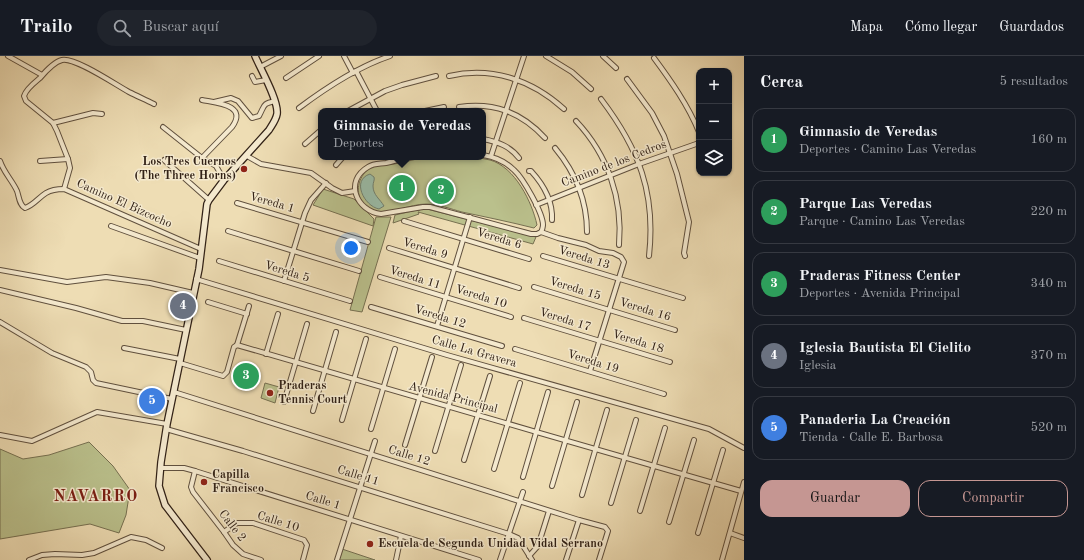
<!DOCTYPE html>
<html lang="es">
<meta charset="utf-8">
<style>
:root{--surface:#171b24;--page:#20242c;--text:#f1f3f6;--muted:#9ea1a6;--line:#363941;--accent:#c59692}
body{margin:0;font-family:"Old Standard TT",serif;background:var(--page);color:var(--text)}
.controls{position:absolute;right:12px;top:12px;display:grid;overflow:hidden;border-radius:8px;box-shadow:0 1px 3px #0004}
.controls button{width:36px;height:36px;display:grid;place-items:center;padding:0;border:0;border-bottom:1px solid var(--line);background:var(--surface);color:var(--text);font:20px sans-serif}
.you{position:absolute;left:351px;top:192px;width:14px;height:14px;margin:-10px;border:3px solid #fff;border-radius:50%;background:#1a73e8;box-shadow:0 0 0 6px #1a73e833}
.badge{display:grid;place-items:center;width:26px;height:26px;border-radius:50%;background:var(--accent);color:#fff;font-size:13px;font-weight:700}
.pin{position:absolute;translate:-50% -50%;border:2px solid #fff;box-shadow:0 1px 4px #0006}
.popup{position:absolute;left:318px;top:52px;width:168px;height:52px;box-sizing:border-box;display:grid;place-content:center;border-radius:8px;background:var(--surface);filter:drop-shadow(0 1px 3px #0005);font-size:13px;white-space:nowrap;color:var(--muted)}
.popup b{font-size:15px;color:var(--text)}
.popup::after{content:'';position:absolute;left:50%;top:100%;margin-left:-8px;border:8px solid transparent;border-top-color:var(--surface)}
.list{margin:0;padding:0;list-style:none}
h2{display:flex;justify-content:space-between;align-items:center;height:52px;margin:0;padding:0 16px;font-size:17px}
h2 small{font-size:13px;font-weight:400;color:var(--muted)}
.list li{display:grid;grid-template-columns:26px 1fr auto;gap:12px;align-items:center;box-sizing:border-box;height:64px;margin:0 8px 8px;padding:0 8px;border:1px solid var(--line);border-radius:12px}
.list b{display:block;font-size:15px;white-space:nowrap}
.list p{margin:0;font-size:13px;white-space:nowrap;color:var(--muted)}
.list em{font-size:13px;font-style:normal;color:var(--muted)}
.actions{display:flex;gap:8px;padding:12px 16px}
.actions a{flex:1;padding:9px 0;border:1px solid var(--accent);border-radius:12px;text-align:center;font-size:14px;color:var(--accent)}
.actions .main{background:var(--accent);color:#111}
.icon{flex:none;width:22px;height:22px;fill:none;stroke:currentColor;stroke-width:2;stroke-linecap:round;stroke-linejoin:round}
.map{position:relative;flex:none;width:744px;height:504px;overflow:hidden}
header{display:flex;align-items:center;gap:24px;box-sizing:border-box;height:56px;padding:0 20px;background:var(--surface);border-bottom:1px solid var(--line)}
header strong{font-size:19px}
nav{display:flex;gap:22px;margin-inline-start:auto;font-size:14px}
.search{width:280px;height:36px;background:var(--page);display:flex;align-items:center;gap:10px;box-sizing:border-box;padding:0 14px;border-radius:22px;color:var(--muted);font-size:15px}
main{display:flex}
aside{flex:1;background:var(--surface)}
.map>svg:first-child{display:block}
.green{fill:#bac08c;stroke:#767051}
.water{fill:#9abda9;stroke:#707f6e}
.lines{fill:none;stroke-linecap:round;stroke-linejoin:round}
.street-casing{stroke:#60503e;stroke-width:6}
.secondary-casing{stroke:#312116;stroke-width:8}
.street{stroke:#f4e9ce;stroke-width:4}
.secondary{stroke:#f4e9ce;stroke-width:5.5}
.poi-dot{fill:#8f2418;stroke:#f4e9ce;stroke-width:1.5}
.labels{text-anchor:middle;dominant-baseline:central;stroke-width:3;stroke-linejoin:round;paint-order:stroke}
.poi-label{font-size:12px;font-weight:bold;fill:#312116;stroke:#f4e9ce;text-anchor:start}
.street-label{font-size:12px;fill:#312116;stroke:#f4e9ce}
.district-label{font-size:16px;font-weight:bold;letter-spacing:1px;fill:#7a1f14;stroke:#f4e9ce}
</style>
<header>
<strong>Trailo</strong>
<div class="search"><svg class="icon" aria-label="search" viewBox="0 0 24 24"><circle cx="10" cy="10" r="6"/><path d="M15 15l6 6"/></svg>Buscar aquí</div>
<nav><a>Mapa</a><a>Cómo llegar</a><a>Guardados</a></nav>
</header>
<main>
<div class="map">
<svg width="744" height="504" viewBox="0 0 744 504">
<rect width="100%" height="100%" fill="#eeddb4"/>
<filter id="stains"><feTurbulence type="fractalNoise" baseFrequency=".005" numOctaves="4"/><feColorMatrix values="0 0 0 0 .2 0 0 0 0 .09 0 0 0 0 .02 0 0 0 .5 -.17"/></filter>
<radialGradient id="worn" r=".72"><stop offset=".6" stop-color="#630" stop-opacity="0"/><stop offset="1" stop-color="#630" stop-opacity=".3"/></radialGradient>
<g class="green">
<path d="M424,101C446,101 469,99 490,104C515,111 532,146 537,169L534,172C510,166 486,161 462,156C451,153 438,148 426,148C410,148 390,159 375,155C368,153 361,146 359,139C356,126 364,113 376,110C382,108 388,109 394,108C404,106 414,104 424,101Z"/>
<polygon points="323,133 354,143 374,163 373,170 313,149"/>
<polygon points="423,152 536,181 533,188 418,156 419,158 393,167 395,159 417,154 418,155"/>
<polygon points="376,161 391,161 362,256 350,254"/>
<polygon points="265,327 279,331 275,347 261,342"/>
<polygon points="89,386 113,410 130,434 126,459 119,477 90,468 0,483 0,393 23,403 49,399"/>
<polygon points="342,493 375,504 338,504"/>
</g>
<path class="water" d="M370,118L374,121C375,124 373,126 373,130C373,139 380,143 384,150L379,153C364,150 351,124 370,118Z"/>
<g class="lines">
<defs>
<g id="street">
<polyline points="8,0 42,19"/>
<polyline points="344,0 353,17"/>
<polyline points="546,0 572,16 591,33"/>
<polyline points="603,0 616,12"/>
<path d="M654,2C671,25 688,49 699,76"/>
<polyline points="260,11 281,0"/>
<polyline points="356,15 377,55"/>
<polyline points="252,20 255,26 266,24"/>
<path d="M449,20C492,10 532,24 564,53"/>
<polyline points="286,22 319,0"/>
<polyline points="627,23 652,57 664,80 677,118 689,166 684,197 685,200"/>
<path d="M601,43C639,93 656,137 649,200"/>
<path d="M202,44C217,47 248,49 232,71L202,102"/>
<path d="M214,46L231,42L238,45L252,62L259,60C265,49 262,48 275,45"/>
<path d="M459,51C494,46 521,56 545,82"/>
<path d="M299,52C327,31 357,11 390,0"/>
<polyline points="348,55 385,35 402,29 436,20"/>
<polyline points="425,55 444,51"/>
<path d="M576,65C608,99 623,143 619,189"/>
<polyline points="53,67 93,57 102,58"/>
<polyline points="163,71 202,102 216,110 224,124"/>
<path d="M483,83C498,86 510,90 519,102"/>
<polyline points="305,88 321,74"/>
<path d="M555,92C575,116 587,144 587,176"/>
<polyline points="247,100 261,108 311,117 332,132 342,137 355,135"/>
<polyline points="491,100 524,0"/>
<path d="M408,101C401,103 394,105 386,107C380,108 374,107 368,111C344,125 356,155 381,158L423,151H430L531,178H537L541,176C542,175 543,170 543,169C543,157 523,122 514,114C505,105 495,101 483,99"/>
<polyline points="164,104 209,144"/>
<path d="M0,105C4,117 12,124 17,135C19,140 19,149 25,152C34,149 38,142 46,137C51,134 58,133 64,133L201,193"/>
<polyline points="40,105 68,103"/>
<polyline points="336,109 343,101"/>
<path d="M529,115H531C543,128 553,145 552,164"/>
<path d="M64,133L70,112L68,103L57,75L53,67L26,45L24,40C26,33 34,27 40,22C45,16 54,6 62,4C75,1 116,29 129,36C137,40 146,44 154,48"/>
<polyline points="237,147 368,186"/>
<polyline points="536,149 639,108 699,87"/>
<polyline points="404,165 529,203"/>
<polyline points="111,170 200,202"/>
<polyline points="228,175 359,215"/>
<polyline points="541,176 558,182 586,189 599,195 613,197 621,201 624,206 590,315"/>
<polyline points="389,192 519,232"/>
<polyline points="543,200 683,242"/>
<polyline points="219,205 350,245"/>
<polyline points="0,214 67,226 106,221 150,227 193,237"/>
<polyline points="380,221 511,261"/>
<polyline points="196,223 447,299 709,373 744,392"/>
<polyline points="284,225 305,157 311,144 326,127"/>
<polyline points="534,231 675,274"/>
<polyline points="0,234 76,252 122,265 143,265 186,274"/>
<polyline points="208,246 247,258"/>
<polyline points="371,251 502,290"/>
<polyline points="524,262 670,306"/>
<polyline points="0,266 52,297 86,311 91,316 93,324 96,327 172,343"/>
<polyline points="437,270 470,161"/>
<polyline points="237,289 249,250"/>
<polyline points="124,292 180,303"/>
<polyline points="515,293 664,338"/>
<polyline points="266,298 278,258"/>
<path d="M180,307L223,320L227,316L234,291L237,289C405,339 573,386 741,435"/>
<polyline points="174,336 579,464 605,471 608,475 599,504"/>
<polyline points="284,346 307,268"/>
<polyline points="313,355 336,276"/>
<polyline points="342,364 366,283"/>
<polyline points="166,373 243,395 509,478 518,482 532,504"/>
<polyline points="371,373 395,293"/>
<polyline points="0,379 32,385 97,356 167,368"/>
<polyline points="405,389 432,301"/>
<polyline points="435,395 461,309"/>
<polyline points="464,404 490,320"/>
<polyline points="160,412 184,412 195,415 479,504"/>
<polyline points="494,413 520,327"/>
<polyline points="195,415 191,431 193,436 224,476 233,489 243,498 261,504"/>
<polyline points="523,421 548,336"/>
<polyline points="552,430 577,346"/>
<polyline points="582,439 607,354"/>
<polyline points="611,447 636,364"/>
<polyline points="640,455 665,372"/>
<polyline points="669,466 694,384"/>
<polyline points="224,476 237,467 253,467 304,484 307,489 303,504"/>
<polyline points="698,477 723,394"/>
<polyline points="730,477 744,482"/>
<polyline points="529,500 538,490 549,455"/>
<polyline points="29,504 42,499 55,498 82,499 94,497 131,481 146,484 162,492"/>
<polyline points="337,504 375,385"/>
<polyline points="396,504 401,480"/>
<polyline points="500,504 523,436"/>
<polyline points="566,504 579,464"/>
<polyline points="722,504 744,426"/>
</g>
<path id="secondary" d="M207,504L165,449L159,430L161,406L167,368L199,213L207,148L209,144L224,124L269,74C272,69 276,64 277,58C279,45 260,12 255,0"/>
</defs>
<use href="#street" class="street-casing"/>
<use href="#secondary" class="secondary-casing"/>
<use href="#street" class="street"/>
<use href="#secondary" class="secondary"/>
</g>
<g class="poi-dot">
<circle cx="244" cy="113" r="4"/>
<circle cx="270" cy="337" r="4"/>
<circle cx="204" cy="426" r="4"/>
<circle cx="370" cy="488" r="4"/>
</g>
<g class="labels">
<g class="poi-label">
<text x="236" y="106" text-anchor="end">Los Tres Cuernos<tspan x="236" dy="14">(The Three Horns)</tspan></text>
<text x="278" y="330">Praderas<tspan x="278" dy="14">Tennis Court</tspan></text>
<text x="212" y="419">Capilla<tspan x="212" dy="14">Francisco</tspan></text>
<text x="378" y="488">Escuela de Segunda Unidad Vidal Serrano</text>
</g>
<g class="street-label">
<text transform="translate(614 108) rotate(-21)">Camino de los Cedros</text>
<text transform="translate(272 147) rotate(16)">Vereda 1</text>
<text transform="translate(124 148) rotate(24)">Camino El Bizcocho</text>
<text transform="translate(499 183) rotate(17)">Vereda 6</text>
<text transform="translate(425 193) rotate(17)">Vereda 9</text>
<text transform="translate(584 202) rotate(17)">Vereda 13</text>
<text transform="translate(287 216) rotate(17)">Vereda 5</text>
<text transform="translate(415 222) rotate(17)">Vereda 11</text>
<text transform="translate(575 233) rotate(17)">Vereda 15</text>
<text transform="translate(481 241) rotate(17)">Vereda 10</text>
<text transform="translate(645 254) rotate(17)">Vereda 16</text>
<text transform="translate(440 261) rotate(17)">Vereda 12</text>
<text transform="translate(565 264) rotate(17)">Vereda 17</text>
<text transform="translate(638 286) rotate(17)">Vereda 18</text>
<text transform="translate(474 296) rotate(16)">Calle La Gravera</text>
<text transform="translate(593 306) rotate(17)">Vereda 19</text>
<text transform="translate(453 342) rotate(15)">Avenida Principal</text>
<text transform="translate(409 400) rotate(17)">Calle 12</text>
<text transform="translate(358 420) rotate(17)">Calle 11</text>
<text transform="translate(323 445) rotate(17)">Calle 1</text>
<text transform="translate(278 466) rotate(17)">Calle 10</text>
<text transform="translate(232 470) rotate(52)">Calle 2</text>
</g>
<g class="district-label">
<text x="96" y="441">NAVARRO</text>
</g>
</g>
<rect width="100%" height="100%" filter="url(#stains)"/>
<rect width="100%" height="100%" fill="url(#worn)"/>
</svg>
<div class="controls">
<button>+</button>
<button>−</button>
<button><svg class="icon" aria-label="layers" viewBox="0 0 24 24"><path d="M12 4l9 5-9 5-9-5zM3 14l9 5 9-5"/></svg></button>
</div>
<div class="you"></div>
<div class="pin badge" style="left:402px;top:132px;background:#2e9e5b">1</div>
<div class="popup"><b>Gimnasio de Veredas</b>Deportes</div>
<div class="pin badge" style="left:441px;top:135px;background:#2e9e5b">2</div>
<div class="pin badge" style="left:246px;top:320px;background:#2e9e5b">3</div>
<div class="pin badge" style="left:183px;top:250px;background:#6b7280">4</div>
<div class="pin badge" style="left:152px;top:345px;background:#3f7fe0">5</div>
</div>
<aside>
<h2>Cerca<small>5 resultados</small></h2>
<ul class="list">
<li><span class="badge" style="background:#2e9e5b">1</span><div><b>Gimnasio de Veredas</b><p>Deportes · Camino Las Veredas</p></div><em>160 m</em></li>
<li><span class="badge" style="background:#2e9e5b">2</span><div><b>Parque Las Veredas</b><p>Parque · Camino Las Veredas</p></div><em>220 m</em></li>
<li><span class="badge" style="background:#2e9e5b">3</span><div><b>Praderas Fitness Center</b><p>Deportes · Avenida Principal</p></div><em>340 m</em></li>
<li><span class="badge" style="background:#6b7280">4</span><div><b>Iglesia Bautista El Cielito</b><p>Iglesia</p></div><em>370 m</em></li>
<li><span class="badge" style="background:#3f7fe0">5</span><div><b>Panaderia La Creación</b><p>Tienda · Calle E. Barbosa</p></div><em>520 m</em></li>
</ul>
<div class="actions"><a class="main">Guardar</a><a>Compartir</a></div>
</aside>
</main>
